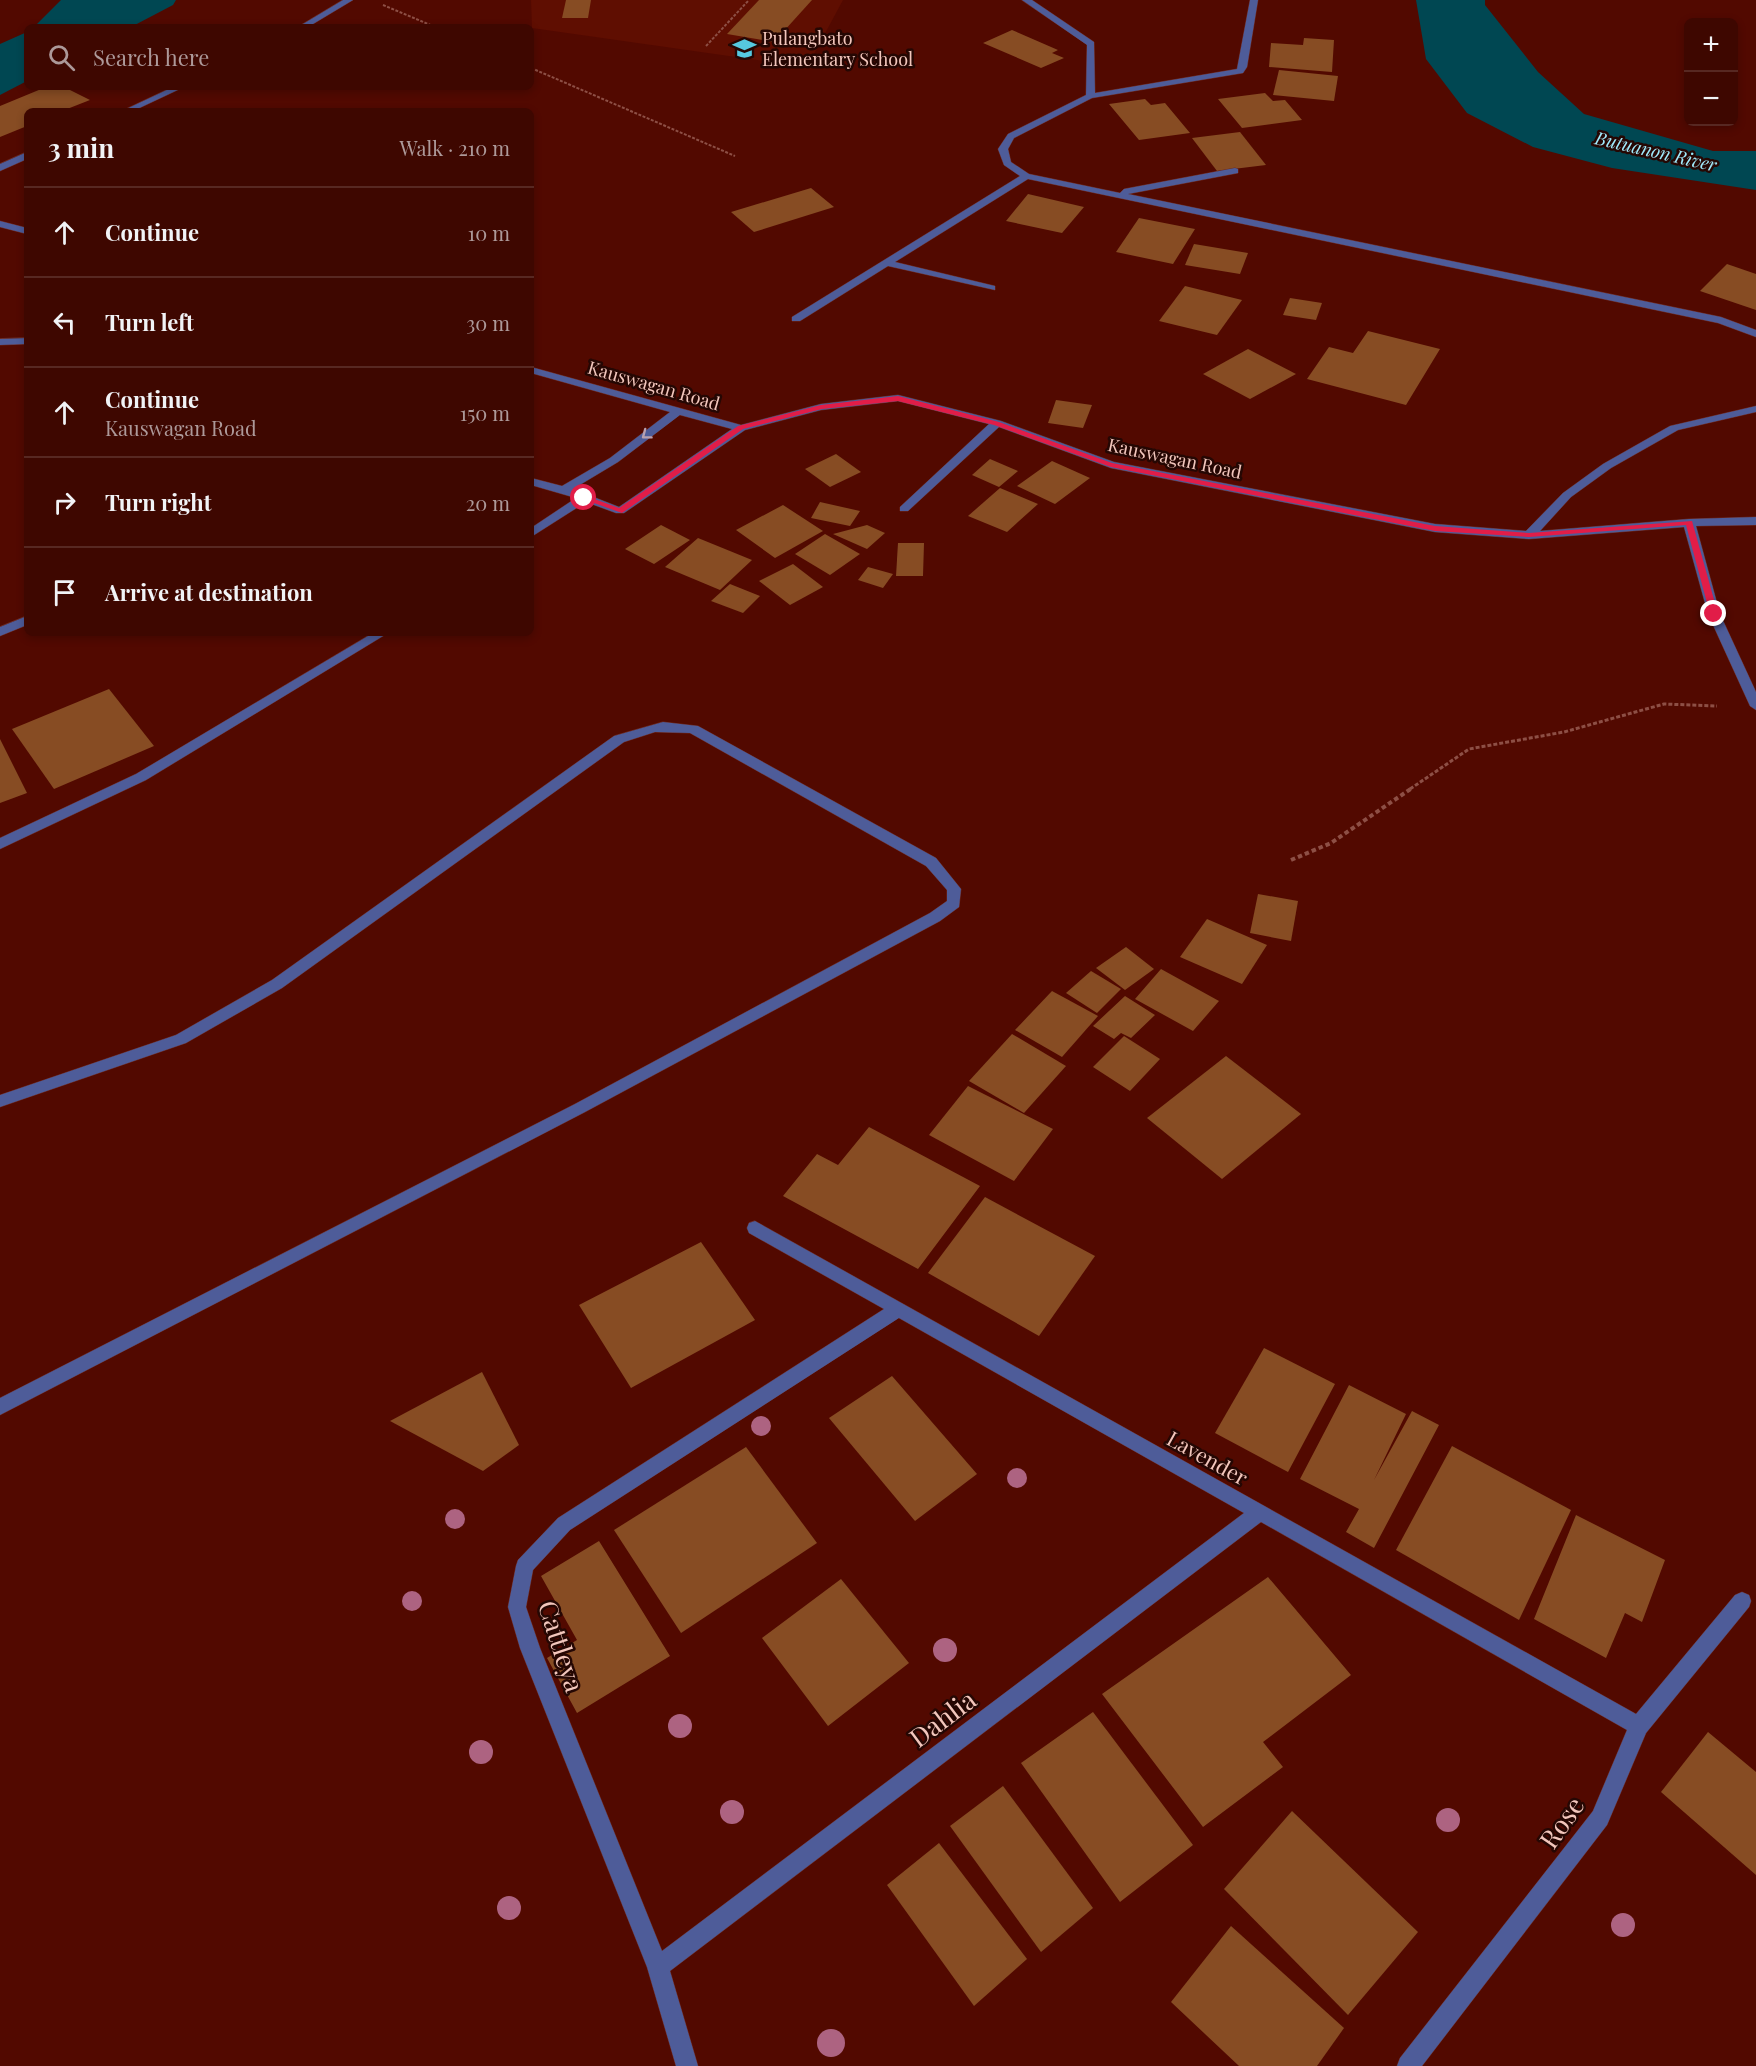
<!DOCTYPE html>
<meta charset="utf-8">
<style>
:root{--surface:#3e0700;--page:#49150f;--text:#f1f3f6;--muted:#ad9999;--line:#572822}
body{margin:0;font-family:"Playfair Display",serif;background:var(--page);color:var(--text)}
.controls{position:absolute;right:18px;top:18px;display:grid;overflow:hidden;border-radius:9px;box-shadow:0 3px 9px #0003}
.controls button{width:54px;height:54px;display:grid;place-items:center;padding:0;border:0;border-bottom:2px solid var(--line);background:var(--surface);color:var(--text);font:30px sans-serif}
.stop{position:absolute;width:18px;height:18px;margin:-14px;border:4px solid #e11d48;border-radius:50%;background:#fff}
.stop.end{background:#e11d48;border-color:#fff;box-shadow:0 2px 6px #0008}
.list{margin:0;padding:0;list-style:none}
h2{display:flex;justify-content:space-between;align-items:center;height:78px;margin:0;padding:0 24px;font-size:26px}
h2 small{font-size:20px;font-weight:400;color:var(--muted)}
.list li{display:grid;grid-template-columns:39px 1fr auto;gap:18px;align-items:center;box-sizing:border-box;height:90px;padding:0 24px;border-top:2px solid var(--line)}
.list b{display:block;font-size:22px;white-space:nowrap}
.list p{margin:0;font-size:20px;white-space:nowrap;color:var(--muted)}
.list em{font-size:20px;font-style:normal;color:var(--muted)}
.icon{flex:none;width:33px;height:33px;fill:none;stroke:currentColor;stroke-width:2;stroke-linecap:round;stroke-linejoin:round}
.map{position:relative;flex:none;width:1756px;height:2066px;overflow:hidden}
.search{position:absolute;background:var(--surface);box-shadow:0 3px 9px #0003;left:24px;top:24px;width:510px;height:66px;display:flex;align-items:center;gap:15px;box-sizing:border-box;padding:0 21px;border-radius:9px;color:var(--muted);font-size:22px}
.panel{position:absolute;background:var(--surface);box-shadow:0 3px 9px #0003;left:24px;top:108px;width:510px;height:528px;border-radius:9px}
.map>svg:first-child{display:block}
.built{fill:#5f0e01}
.water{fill:#004752}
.building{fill:#874c23}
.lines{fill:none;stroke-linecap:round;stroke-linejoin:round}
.minor-casing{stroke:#6f2b22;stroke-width:1}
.path-far2{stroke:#8d4f45;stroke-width:2;stroke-dasharray:3 1.5;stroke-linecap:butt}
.path-far1{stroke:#8d4f45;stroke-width:3;stroke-dasharray:4 2;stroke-linecap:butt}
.path{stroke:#8d4f45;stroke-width:4;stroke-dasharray:4.5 3;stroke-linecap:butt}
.minor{fill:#4e5c99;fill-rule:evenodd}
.tree{fill:#ad6381}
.oneway{stroke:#b9a1b0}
.route{fill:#e11d48}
.labels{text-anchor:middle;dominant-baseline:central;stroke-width:5;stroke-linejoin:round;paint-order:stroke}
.far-poi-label{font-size:18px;fill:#f2c6bc;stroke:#250703;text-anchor:start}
.far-water-label{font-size:18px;font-style:italic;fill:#a1ebfc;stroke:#250703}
.far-street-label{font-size:18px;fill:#f2c6bc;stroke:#250703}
.street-label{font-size:21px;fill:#f2c6bc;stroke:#250703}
.near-street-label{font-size:26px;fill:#f2c6bc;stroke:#250703}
</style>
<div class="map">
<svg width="1756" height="2066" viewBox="0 0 1756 2066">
<rect width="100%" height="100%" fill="#520900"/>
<polygon class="built" points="531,0 843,0 807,67 532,28"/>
<g class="water">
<polygon points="61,0 176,0 173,5 131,27 34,27"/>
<polygon points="1416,0 1485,0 1485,5 1538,72 1584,114 1713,151 1756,151 1756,190 1612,168 1533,147 1467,113 1426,59"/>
<polygon points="27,32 27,81 0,95 0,44"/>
</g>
<g class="building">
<polygon points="566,0 591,0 588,18 562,18"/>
<polygon points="759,0 812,0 774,42 727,34"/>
<polygon points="1012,30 1058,50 1052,53 1064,58 1041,68 983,43"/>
<polygon points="1304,38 1334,40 1332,72 1269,67 1271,43 1303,45"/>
<polygon points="1279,70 1338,76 1334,101 1273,95"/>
<polygon points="46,87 64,87 90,100 62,111 27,111 27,126 0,137 0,106"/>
<polygon points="1265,93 1273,101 1285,100 1302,120 1242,128 1218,99"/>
<polygon points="1145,99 1151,105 1165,103 1190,133 1139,140 1109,104"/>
<polygon points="1240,132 1266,165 1217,171 1192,138"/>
<polygon points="811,188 834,207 754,232 731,212"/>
<polygon points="1028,194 1084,207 1062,233 1006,221"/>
<polygon points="1139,218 1195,229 1173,264 1116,252"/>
<polygon points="1194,244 1248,253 1240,274 1185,265"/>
<polygon points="1727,264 1756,274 1756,310 1700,291"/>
<polygon points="1185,286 1242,300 1217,335 1159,321"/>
<polygon points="1290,298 1322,303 1316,320 1283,315"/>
<polygon points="1368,331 1440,349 1406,405 1307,379 1329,347 1353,353"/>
<polygon points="1248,349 1296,374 1250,399 1203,374"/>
<polygon points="1056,400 1092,405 1083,428 1048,423"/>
<polygon points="836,454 861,472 830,487 805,469"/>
<polygon points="990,459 1018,471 999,487 972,475"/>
<polygon points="1052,461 1090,478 1055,504 1017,486"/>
<polygon points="1000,488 1038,504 1007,532 968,516"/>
<polygon points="820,502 860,511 850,526 811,518"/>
<polygon points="783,505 823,531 775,558 736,530"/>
<polygon points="661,525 690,540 654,564 625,549"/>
<polygon points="867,525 885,533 867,549 833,534"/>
<polygon points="825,534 860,554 830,575 795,554"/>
<polygon points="698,538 752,560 720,590 665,567"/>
<polygon points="898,543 924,543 923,576 896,576"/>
<polygon points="793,564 823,587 790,605 759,581"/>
<polygon points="868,567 893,574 883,588 858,580"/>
<polygon points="730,584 760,596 743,613 711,601"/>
<polygon points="109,689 154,746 54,789 12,729"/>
<polygon points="0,739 27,793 0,803"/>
<polygon points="1258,894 1298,901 1291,941 1250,933"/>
<polygon points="1207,919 1267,945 1242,984 1180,957"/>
<polygon points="1126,947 1154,969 1125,990 1096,968"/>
<polygon points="1161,969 1219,1001 1193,1031 1135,999"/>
<polygon points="1091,971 1121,989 1097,1013 1066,993"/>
<polygon points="1052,991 1098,1016 1062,1057 1015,1030"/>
<polygon points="1125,996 1155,1015 1131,1038 1121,1033 1114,1039 1093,1026"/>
<polygon points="1012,1034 1066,1066 1024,1113 969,1081"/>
<polygon points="1124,1036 1160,1059 1130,1091 1093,1067"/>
<polygon points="1226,1056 1301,1114 1222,1179 1147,1118"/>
<polygon points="968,1086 1053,1129 1014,1181 929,1135"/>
<polygon points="869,1127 980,1186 918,1269 783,1196 817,1154 838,1165"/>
<polygon points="985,1197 1095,1256 1039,1336 928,1273"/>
<polygon points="701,1242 755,1320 631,1388 579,1305"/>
<polygon points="1264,1348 1335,1384 1288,1472 1215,1433"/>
<polygon points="482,1372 519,1445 483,1471 390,1421"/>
<polygon points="892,1376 977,1474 915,1521 829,1418"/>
<polygon points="1349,1385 1406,1414 1374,1480 1412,1411 1439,1425 1374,1548 1346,1532 1359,1509 1300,1479"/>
<polygon points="1452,1446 1571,1510 1519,1620 1396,1550"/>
<polygon points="746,1447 817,1543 681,1633 614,1530"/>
<polygon points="1576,1515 1665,1560 1642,1622 1625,1613 1606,1658 1534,1619"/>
<polygon points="599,1541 670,1656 577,1713 547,1658 577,1640 541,1576"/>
<polygon points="1268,1577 1351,1675 1263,1742 1283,1767 1203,1827 1102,1694"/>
<polygon points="841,1579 909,1663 828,1726 762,1638"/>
<polygon points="1093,1712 1193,1845 1120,1902 1021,1763"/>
<polygon points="1708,1732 1756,1772 1756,1875 1661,1792"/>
<polygon points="1003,1786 1093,1908 1041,1952 950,1826"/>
<polygon points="1292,1811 1418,1932 1348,2015 1224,1889"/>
<polygon points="939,1843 1027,1959 974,2006 887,1885"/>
<polygon points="1231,1926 1344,2028 1317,2066 1239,2066 1171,2002"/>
</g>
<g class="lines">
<defs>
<g id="minor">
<polygon points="343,0 353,0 308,27 298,27"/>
<polygon points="1022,0 1032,0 1094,42 1095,93 1237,69 1250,0 1258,0 1247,67 1243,73 1092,98 1014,138 1008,149 1011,162 1029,174 1120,193 1124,189 1235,168 1238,169 1238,173 1128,194 1721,317 1756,330 1756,337 1718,323 1028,179 895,262 995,286 995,290 888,266 800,321 792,321 792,317 1020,176 1004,165 998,149 1008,134 1086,95 1087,45"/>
<polygon points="173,87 184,87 133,111 122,111"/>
<polygon points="27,152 27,159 0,171 0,164"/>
<polygon points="0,221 27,228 27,234 0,227"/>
<polygon points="27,338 27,344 0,345 0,339"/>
<path d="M531,367L741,425L821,404L898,395L1001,421L1114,462L1435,524L1526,531L1563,493L1603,464L1670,426L1756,406V412L1678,430L1611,468L1571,497L1540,531L1689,519L1756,517V525L1696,526L1720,614L1756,692V710L1750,706L1708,614L1684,527L1529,539L1435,532L1111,468L999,427L908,511H900V507L989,424L898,401L821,410L745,430L624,513H616L586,502L531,537V528L576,498L531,485V478L562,486L610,458L670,412L531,373ZM680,415L732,429L619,507L573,489L618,462Z"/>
<polygon points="27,616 27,625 0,636 0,627"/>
<polygon points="373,633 388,633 146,780 0,849 0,838 136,774"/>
<polygon points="663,722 698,726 936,858 961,889 959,907 940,921 585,1112 0,1415 0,1398 575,1104 930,913 947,901 947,890 926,866 690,733 655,732 624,742 282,988 186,1043 0,1107 0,1095 176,1035 272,980 614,736"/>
<path d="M755,1221L1636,1714L1735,1595L1742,1592L1749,1595L1751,1601L1749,1607L1646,1733L1607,1825L1422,2066H1397L1400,2058L1593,1811L1627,1730L1261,1522L670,1971L698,2066H676L647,1967L520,1648L508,1607L516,1566L518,1560L558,1518L884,1309L749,1233L747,1228L749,1223ZM899,1318L1244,1513L662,1951L540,1648L526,1607L533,1570L570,1530Z"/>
</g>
</defs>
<use href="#minor" class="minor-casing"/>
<g class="path-far2">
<polyline points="383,5 435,27"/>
<polyline points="706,46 749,0"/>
<polyline points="531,68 735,156"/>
</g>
<polyline class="path-far1" points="1410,789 1469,749 1564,732 1664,704 1717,706"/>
<polyline class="path" points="1291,860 1331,843 1412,788"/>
<use href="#minor" class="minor"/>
</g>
<g class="tree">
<circle cx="761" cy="1426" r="10"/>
<circle cx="1017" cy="1478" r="10"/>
<circle cx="455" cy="1519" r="10"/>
<circle cx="412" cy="1601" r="10"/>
<circle cx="945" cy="1650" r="12"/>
<circle cx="680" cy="1726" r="12"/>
<circle cx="481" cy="1752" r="12"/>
<circle cx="732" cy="1812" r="12"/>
<circle cx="1448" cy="1820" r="12"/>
<circle cx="509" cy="1908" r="12"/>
<circle cx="1623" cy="1925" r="12"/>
<circle cx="831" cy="2043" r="14"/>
</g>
<defs><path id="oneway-chevron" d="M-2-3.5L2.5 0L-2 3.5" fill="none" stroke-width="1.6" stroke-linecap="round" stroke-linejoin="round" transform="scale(1.5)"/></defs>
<use class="oneway" href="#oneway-chevron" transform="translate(646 435) rotate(143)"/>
<polygon class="route" points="898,396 999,422 1112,463 1435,526 1529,533 1692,521 1718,614 1714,616 1710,614 1686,525 1529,537 1435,531 1111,467 994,425 898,401 822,409 743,429 622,513 580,498 586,496 619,508 738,426 821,405"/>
<defs>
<symbol id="school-bare" viewBox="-9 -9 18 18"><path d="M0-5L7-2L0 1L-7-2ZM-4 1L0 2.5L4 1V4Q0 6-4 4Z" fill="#56c9e0" stroke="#250703" stroke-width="2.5" paint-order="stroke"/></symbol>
</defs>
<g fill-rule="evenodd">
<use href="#school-bare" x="728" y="32" width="33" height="33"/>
</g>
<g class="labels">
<g class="far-poi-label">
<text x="762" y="38">Pulangbato<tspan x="762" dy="21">Elementary School</tspan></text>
</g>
<g class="far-water-label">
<text transform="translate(1656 151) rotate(13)">Butuanon River</text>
</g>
<g class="far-street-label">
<text transform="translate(654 385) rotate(16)">Kauswagan Road</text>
<text transform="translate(1175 458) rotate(12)">Kauswagan Road</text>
</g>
<g class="street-label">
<text transform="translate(1208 1457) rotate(29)">Lavender</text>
</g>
<g class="near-street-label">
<text transform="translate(562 1646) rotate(72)">Cattleya</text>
<text transform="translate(942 1718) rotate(-37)">Dahlia</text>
<text transform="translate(1561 1822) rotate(-55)">Rose</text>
</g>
</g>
</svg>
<div class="controls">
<button>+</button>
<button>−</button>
</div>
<div class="stop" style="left:584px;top:498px"></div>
<div class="stop end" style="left:1714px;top:614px"></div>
<div class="search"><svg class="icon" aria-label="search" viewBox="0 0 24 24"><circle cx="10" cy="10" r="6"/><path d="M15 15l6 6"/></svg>Search here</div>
<section class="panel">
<h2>3 min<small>Walk · 210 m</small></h2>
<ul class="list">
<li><svg class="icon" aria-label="ahead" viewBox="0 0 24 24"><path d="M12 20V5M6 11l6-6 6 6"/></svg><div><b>Continue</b></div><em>10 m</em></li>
<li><svg class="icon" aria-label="left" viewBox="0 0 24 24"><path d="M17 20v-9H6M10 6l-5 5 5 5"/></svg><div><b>Turn left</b></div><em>30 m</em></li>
<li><svg class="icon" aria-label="ahead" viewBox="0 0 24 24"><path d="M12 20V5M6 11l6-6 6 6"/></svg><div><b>Continue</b><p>Kauswagan Road</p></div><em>150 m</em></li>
<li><svg class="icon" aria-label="right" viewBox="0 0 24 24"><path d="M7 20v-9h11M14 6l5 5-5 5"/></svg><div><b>Turn right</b></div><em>20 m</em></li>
<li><svg class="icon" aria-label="arrive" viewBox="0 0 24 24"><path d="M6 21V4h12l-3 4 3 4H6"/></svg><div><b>Arrive at destination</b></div></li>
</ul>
</section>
</div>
